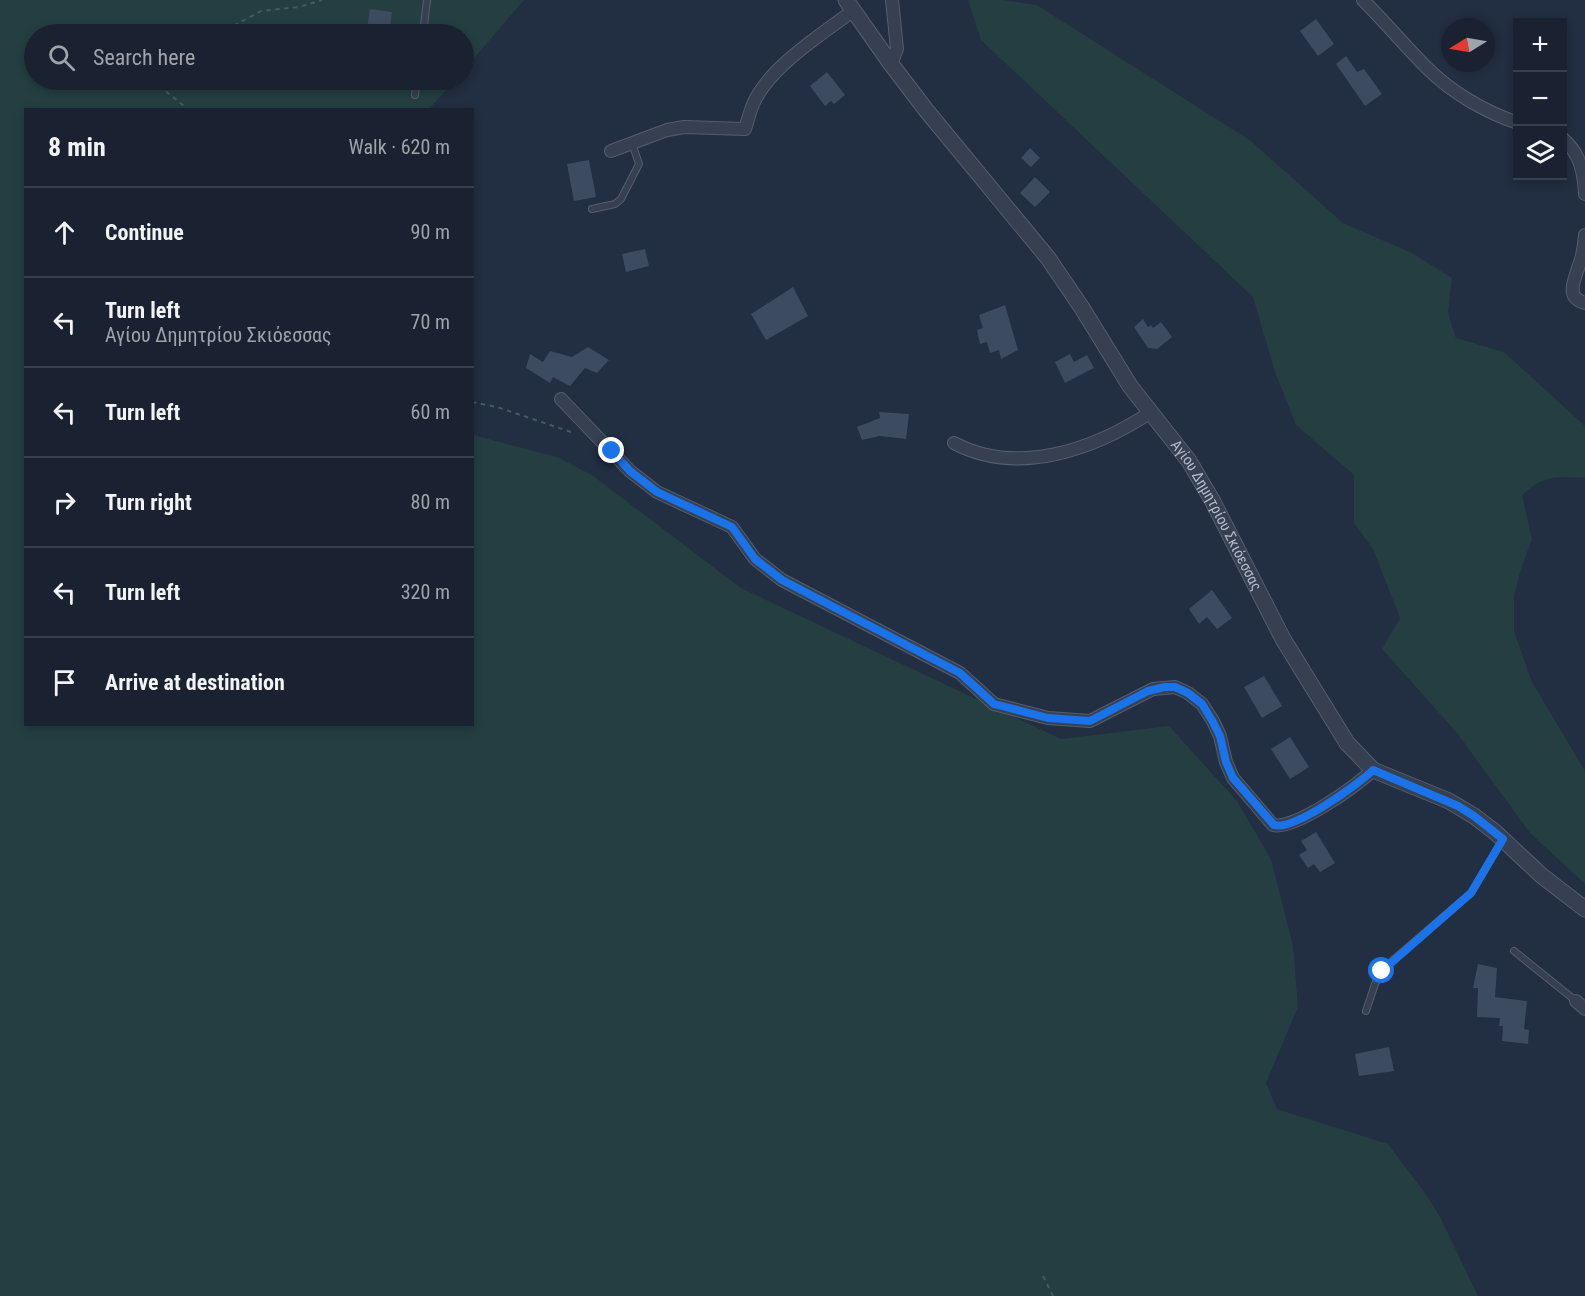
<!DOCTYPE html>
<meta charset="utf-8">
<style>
:root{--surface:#1a2231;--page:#272f3d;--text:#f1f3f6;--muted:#9fa4ab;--line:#383f4d}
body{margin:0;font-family:"Roboto Condensed",sans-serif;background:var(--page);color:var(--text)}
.controls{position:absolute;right:18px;top:18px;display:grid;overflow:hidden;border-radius:0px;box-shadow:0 3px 9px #0003}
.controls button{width:54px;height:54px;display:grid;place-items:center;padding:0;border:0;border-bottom:2px solid var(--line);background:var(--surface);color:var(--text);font:30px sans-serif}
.compass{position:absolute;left:1441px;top:18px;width:54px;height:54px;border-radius:50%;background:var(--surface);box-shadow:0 3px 9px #0003;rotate:259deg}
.stop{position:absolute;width:18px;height:18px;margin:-14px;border:4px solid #1a73e8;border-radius:50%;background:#fff}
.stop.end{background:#1a73e8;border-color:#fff;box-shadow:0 2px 6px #0008}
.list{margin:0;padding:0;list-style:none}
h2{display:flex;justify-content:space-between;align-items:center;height:78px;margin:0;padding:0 24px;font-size:26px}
h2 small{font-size:20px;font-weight:400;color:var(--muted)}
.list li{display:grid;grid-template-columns:39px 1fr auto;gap:18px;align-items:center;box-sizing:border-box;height:90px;padding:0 24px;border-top:2px solid var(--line)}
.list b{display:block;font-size:22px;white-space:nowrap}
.list p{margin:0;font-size:20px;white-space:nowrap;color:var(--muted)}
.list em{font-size:20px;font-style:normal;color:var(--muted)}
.icon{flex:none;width:33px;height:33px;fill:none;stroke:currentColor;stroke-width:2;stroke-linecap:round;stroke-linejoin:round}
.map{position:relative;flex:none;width:1585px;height:1296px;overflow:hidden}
.search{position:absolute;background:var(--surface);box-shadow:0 3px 9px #0003;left:24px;top:24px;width:450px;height:66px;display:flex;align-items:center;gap:15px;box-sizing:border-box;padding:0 21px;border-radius:33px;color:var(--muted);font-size:22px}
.panel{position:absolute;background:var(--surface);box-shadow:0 3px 9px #0003;left:24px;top:108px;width:450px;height:618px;border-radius:0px}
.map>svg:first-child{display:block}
.green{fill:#243e41}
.building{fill:#3d4b61}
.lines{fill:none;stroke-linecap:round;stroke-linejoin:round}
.service-casing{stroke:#545e6e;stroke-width:8}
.minor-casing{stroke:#545e6e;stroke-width:14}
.tertiary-casing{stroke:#545e6e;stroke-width:17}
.path{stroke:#425b5e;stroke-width:2;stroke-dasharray:4.5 4.5;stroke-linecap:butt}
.service{stroke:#364050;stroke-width:6}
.minor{stroke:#364050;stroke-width:12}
.tertiary{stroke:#364050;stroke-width:15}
.route{stroke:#1a73e8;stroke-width:8}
.labels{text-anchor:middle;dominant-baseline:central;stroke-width:4.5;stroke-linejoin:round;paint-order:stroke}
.street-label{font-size:15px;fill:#b2bbcb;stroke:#1b2535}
</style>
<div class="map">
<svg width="1585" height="1296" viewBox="0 0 1585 1296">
<rect width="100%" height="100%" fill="#222e41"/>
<g class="green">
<polygon points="0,0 524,0 464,70 464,34 34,34 34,80 455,80 429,109 26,110 26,724 472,724 473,435 557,457 592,475 741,588 1061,739 1169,726 1237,801 1271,859 1293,945 1298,1007 1266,1083 1277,1109 1388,1144 1428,1197 1440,1217 1478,1296 0,1296"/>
<path d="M968,0H1002L1037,5L1251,141L1343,223L1412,253L1452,278L1448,313L1456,338L1504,352L1585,426V478C1555,477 1546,474 1522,495L1532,539L1521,569L1514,596V631L1532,682L1585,771V884L1530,833L1457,733L1382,649L1400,618L1373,549L1354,523V475L1296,425L1275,372L1253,297L981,40Z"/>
</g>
<g class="building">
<polygon points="370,9 392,12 389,34 366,34"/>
<polygon points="1316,19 1334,44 1318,56 1300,31"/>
<polygon points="1346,56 1357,72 1364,69 1382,94 1365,106 1336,64"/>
<polygon points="827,72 845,95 834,104 831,101 825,106 810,86"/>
<polygon points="1030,148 1040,158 1031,167 1021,158"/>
<polygon points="589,160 596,197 574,201 567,164"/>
<polygon points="1035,177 1050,192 1035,207 1020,193"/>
<polygon points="645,249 649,266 626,272 622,254"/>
<polygon points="793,287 808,316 766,340 751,314"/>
<polygon points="1005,305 1018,350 1001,359 999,350 990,353 987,342 980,344 977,330 983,328 979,315"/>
<polygon points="1143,319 1148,327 1151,325 1153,328 1161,322 1172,337 1157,349 1148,348 1134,327"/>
<polygon points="588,347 609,360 597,373 585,368 570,386 553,377 550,383 526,368 530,354 543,362 550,351 572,357"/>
<polygon points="1070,354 1074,362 1087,355 1094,368 1065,383 1055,362"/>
<polygon points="879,412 909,414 906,439 880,436 862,440 857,427 880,418"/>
<polygon points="1212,590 1232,618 1217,629 1207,617 1199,624 1189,609"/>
<polygon points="1264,676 1282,706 1262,718 1244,687"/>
<polygon points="1290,737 1309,767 1290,779 1271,749"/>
<polygon points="1316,832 1335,863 1320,872 1314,864 1308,868 1299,855 1307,850 1301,841"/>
<polygon points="1478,964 1497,968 1495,997 1527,1001 1524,1029 1529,1030 1528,1044 1502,1041 1503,1026 1499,1026 1500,1018 1477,1017 1478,988 1473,988"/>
<polygon points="1389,1047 1394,1071 1359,1076 1355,1054"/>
</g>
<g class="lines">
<defs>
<g id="service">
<polyline points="423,34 427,0"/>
<polyline points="415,95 417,80"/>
<polyline points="592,209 615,204 621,199 639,164 632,143"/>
<polyline points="1514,951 1576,1001"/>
<polyline points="1366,1011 1375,984 1385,967 1471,893 1503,839"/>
</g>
<g id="minor">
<path d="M1363,0C1385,22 1405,46 1427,68C1451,92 1485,112 1518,123"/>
<polyline points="891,64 897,49 892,0"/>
<path d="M1562,138C1580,153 1584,172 1585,194"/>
<path d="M611,151L667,130L684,127L745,129C748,120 750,111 754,102C771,66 822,34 854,10"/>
<path d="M1585,235C1584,245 1583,256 1579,265C1575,280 1564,297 1585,303"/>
<path d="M561,399L630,471L657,492L732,527L755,559L782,580L960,673L994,704L1048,718L1090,721L1153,689L1175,687L1188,693L1202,704L1213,721L1220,736L1226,762L1233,778L1273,825C1293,831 1358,785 1373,770"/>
<path d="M954,443C1018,477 1095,449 1151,412"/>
<polyline points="1576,1001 1585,1009"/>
</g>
<g id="tertiary">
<path id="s1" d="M846,0L891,64L926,110L1048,258L1082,308L1130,386L1189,461L1212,500L1283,639L1347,743L1373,770L1449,801L1474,816L1495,832L1542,876L1585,909"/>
</g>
</defs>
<use href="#service" class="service-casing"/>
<use href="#minor" class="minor-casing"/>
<use href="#tertiary" class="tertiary-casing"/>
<g class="path">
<polyline points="218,34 261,11 299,7 322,0"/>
<polyline points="152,80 184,106 185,110"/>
<polyline points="472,402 497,407 574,433"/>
<polyline points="1043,1276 1053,1296"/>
</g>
<use href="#service" class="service"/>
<use href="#minor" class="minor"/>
<use href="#tertiary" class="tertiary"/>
</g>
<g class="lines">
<path class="route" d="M612,451L630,471L657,492L732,527L755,559L782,580L960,673L994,704L1048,718L1090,721L1148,691L1165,687H1175L1188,693L1202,704L1213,722L1220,736L1226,762L1233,778L1274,825C1293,831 1358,785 1373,770L1458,806L1474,816L1503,839L1471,893L1382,971"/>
</g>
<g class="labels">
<g class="street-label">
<text stroke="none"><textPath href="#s1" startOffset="636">Αγίου Δημητρίου Σκιόεσσας</textPath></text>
</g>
</g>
</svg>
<div class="controls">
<button>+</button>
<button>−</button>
<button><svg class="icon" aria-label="layers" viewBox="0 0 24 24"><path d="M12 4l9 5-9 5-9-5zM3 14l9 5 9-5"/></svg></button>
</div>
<svg class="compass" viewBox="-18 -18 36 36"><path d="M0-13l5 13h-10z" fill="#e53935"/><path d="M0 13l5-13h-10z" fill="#9fa4ab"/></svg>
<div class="stop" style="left:1382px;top:971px"></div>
<div class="stop end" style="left:612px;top:451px"></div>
<div class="search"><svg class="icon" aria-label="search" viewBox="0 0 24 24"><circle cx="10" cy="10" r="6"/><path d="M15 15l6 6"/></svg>Search here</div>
<section class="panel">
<h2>8 min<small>Walk · 620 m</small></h2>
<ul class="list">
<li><svg class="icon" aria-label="ahead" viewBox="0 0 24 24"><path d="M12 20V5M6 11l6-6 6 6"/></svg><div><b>Continue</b></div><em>90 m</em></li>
<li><svg class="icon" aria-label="left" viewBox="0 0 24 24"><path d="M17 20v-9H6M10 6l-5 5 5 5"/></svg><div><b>Turn left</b><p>Αγίου Δημητρίου Σκιόεσσας</p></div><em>70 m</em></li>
<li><svg class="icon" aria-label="left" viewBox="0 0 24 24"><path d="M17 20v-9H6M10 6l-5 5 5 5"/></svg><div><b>Turn left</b></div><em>60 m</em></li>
<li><svg class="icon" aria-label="right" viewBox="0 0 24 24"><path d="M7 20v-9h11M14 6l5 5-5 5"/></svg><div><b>Turn right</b></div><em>80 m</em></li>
<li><svg class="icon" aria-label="left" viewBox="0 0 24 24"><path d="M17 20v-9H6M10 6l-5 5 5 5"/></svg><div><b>Turn left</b></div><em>320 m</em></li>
<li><svg class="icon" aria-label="arrive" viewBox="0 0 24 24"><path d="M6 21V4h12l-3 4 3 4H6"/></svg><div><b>Arrive at destination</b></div></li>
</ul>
</section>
</div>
